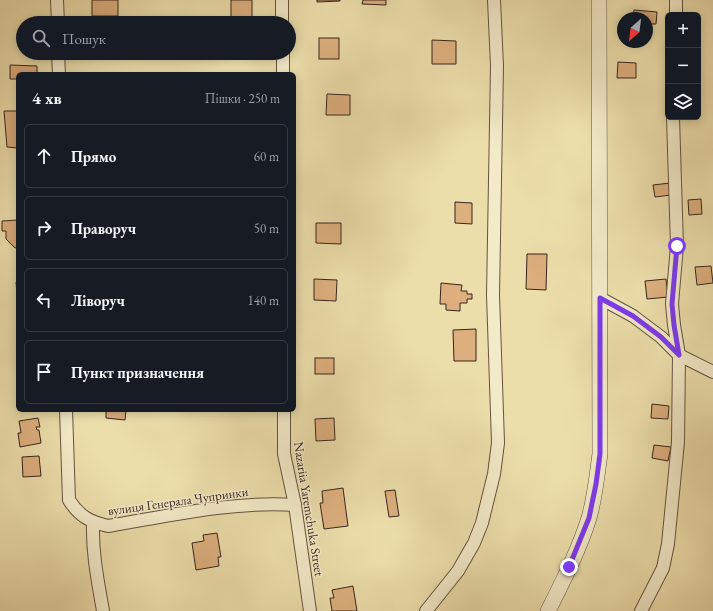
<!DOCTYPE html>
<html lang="uk">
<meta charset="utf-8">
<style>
:root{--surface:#171b24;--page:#20242c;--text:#f1f3f6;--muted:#9ea1a6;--line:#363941}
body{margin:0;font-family:"EB Garamond",serif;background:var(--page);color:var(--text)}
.controls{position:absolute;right:12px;top:12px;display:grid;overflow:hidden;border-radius:6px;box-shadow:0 2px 10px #0003}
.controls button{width:36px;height:36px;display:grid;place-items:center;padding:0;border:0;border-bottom:1px solid var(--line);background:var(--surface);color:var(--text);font:20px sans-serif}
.compass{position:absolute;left:617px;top:12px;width:36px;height:36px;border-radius:50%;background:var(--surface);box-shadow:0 2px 10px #0003;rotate:208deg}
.stop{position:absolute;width:12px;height:12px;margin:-9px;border:3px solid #7c3aed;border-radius:50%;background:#fff}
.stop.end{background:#7c3aed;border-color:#fff;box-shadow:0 1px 4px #0008}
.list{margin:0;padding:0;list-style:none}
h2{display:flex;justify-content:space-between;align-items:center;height:52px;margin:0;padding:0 16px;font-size:17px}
h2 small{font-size:13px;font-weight:400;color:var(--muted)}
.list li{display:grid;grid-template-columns:26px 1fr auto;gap:12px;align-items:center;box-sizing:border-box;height:64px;margin:0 8px 8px;padding:0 8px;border:1px solid var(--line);border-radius:6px}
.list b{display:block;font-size:15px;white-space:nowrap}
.list em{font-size:13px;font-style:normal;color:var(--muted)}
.icon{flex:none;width:22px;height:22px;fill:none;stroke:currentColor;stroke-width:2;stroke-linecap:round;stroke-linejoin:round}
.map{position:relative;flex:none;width:713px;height:611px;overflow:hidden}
.search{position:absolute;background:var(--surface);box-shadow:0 2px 10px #0003;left:16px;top:16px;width:280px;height:44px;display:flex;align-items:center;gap:10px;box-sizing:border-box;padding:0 14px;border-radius:22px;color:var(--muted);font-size:15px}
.panel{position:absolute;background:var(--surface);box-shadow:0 2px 10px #0003;left:16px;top:72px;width:280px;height:340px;border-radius:6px}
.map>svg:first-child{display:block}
.building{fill:#ddaf7e;stroke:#37251c}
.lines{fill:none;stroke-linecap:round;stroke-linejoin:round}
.minor-casing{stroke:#645340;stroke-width:14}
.tertiary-casing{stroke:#645340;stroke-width:16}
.minor{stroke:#f3eac8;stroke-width:12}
.tertiary{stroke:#f3eac8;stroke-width:15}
.route{stroke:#7c3aed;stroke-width:5}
.labels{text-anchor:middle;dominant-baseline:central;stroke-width:3;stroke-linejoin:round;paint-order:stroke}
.street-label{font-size:13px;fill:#37251c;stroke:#f3eac8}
</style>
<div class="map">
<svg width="713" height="611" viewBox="0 0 713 611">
<rect width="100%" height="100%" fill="#ecdeab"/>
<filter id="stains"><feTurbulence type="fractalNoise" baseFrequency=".005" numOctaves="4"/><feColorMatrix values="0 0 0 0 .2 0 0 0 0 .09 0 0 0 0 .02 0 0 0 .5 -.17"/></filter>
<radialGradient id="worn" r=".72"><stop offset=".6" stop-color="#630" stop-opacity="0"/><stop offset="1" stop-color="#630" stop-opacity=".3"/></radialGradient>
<g class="building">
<rect x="92" y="0" width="26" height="16"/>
<rect x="231" y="0" width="21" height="18"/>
<polygon points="317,0 340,0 340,1 317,2"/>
<polygon points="363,0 386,0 386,5 362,4"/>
<polygon points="634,10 657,12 656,24 649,24 648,34 647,33 647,18 633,18"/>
<rect x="319" y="38" width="20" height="21"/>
<polygon points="432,40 456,41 456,64 432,64"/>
<polygon points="618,62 636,63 636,78 617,78"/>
<polygon points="10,65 37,66 37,74 18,74 17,92 17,79 10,79"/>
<polygon points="327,94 350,95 350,115 326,115"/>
<polygon points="4,111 18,111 18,148 7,147"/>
<polygon points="670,183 671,195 655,197 653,185"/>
<polygon points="701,199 702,214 689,215 688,200"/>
<polygon points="455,202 472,203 472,224 455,223"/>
<polygon points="18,220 18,247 15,248 6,239 6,231 2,231 2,221"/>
<polygon points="316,223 341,223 341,244 316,243"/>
<polygon points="527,254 547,254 546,290 526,289"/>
<polygon points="711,266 713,283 697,285 695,267"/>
<polygon points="314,279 337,280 336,301 314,300"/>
<polygon points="666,279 668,297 647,299 645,281"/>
<polygon points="16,282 18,282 18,305"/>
<polygon points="441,283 462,285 461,291 467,291 467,294 472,294 472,299 467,299 467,303 460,303 460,311 446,310 446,304 440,304"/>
<polygon points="476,329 476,361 454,361 453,330"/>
<rect x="315" y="358" width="19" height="16"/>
<polygon points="652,404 669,406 668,419 651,418"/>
<polygon points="106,410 126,410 125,420 106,418"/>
<polygon points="38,418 40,427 36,427 37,430 39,430 41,443 20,447 18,433 21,433 19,421"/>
<polygon points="334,418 335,440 316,441 315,419"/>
<polygon points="654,445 671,447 668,461 652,458"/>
<polygon points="39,456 41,476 23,477 22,457"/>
<polygon points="343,488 348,526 324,529 320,503 323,503 322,491"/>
<polygon points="395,490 399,516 389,517 385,491"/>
<polygon points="217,533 221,557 218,557 219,566 196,570 192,543 204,541 203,535"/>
<polygon points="353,586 357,611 332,611 330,598 334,598 332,590"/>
</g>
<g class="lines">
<defs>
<g id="minor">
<polyline points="57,0 58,23"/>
<polyline points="282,0 282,23"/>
<polyline points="676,15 676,0"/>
<polyline points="58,53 59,74"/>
<polyline points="283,53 283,74"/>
<polyline points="600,298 633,316 661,337 679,355 713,372"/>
<path d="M66,410L69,500C79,516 90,522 108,526C169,516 232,501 295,505"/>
<polyline points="284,410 284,454 295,505 310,611"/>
<path d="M93,523C92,553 98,582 103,611"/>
<polyline points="426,611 458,571 474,543 482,523 494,474 498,443 493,295 497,66 494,0"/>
<polyline points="641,611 663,568 668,544 678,442 679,355 674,325 672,304 677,246 673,117"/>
</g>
<path id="tertiary" d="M548,611C563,581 579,550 589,518C595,497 597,475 600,454L599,0"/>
</defs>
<use href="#minor" class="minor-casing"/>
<use href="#tertiary" class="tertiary-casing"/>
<use href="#minor" class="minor"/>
<use href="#tertiary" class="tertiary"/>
</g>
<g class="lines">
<polyline class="route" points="569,567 589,518 596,484 600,454 600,298 633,316 661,337 679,355 674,325 672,304 677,246"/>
</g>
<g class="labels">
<g class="street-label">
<text transform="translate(178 501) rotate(-8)">вулиця Генерала Чупринки</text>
<text transform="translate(309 509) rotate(81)">Nazariia Yaremchuka Street</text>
</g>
</g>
<rect width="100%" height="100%" filter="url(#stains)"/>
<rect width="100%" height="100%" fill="url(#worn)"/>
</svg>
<div class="controls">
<button>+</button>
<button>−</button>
<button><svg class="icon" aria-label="layers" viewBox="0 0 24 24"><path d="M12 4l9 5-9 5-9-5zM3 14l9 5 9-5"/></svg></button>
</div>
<svg class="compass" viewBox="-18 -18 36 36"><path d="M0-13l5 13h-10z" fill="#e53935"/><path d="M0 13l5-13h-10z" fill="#9ea1a6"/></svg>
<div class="stop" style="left:677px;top:246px"></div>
<div class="stop end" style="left:569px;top:567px"></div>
<div class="search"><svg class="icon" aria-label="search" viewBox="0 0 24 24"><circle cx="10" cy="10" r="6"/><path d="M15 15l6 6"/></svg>Пошук</div>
<section class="panel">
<h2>4 хв<small>Пішки · 250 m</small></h2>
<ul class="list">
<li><svg class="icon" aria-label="ahead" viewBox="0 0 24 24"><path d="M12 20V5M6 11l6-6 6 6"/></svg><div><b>Прямо</b></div><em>60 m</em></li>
<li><svg class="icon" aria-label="right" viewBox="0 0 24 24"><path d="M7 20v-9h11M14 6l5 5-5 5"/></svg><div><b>Праворуч</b></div><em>50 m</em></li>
<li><svg class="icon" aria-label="left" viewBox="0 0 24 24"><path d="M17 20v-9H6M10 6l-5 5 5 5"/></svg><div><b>Ліворуч</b></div><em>140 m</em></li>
<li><svg class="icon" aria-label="arrive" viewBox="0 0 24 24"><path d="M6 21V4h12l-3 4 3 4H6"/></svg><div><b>Пункт призначення</b></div></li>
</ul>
</section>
</div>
